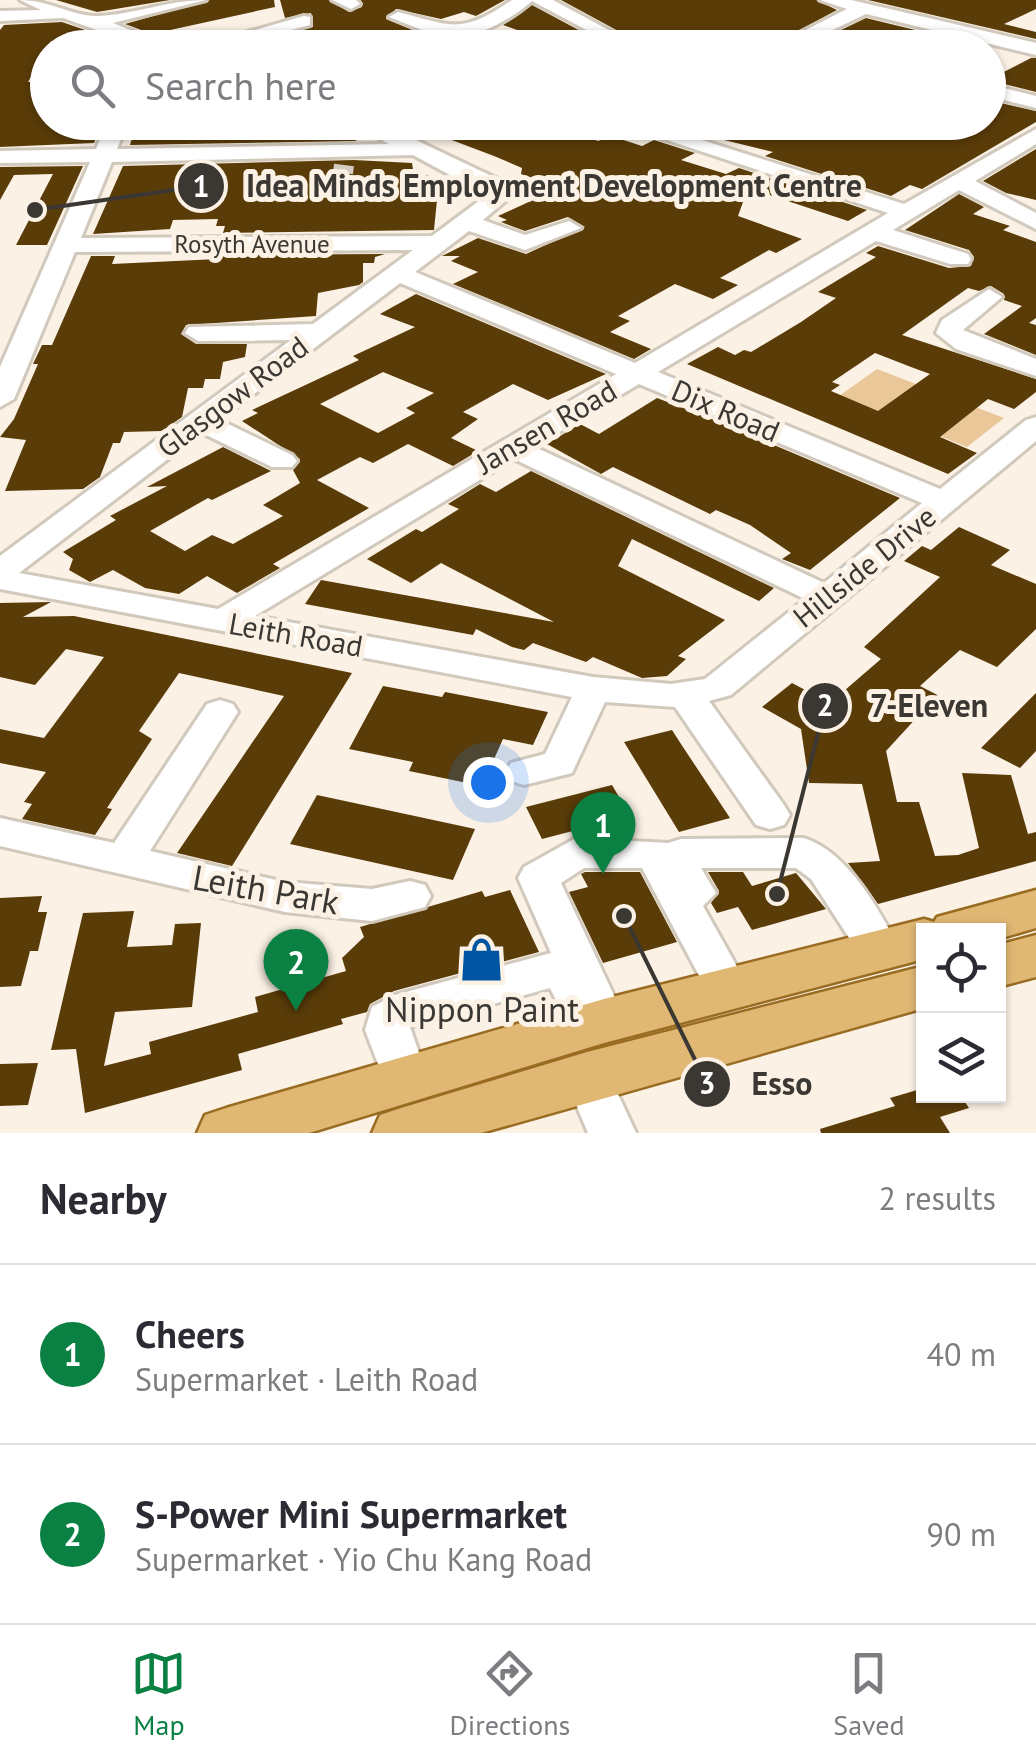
<!DOCTYPE html>
<meta charset="utf-8">
<style>
:root{--surface:#fff;--page:#f2f2f3;--text:#2b2b33;--muted:#7c7c81;--line:#e1e1e2;--accent:#0b8043}
body{margin:0;font-family:"PT Sans",sans-serif;background:var(--page);color:var(--text)}
.controls{position:absolute;right:30px;bottom:30px;display:grid;overflow:hidden;border-radius:0px;box-shadow:0 2px 8px #0004}
.controls button{width:90px;height:90px;display:grid;place-items:center;padding:0;border:0;border-bottom:2px solid var(--line);background:var(--surface);color:var(--text);font:50px sans-serif}
.you{position:absolute;left:488px;top:782px;width:35px;height:35px;margin:-25px;border:8px solid #fff;border-radius:50%;background:#1a73e8;box-shadow:0 0 0 15px #1a73e833}
.badge{display:grid;place-items:center;width:65px;height:65px;border-radius:50%;background:var(--accent);color:#fff;font-size:32px;font-weight:700}
.pin{position:absolute;translate:-50% -82px;filter:drop-shadow(0 2px 5px #0008)}
.pin::after{content:'';position:absolute;top:52px;width:35px;height:30px;background:inherit;clip-path:polygon(0 0,100% 0,50% 100%)}
.list{margin:0;padding:0;list-style:none}
h2{display:flex;justify-content:space-between;align-items:center;height:130px;margin:0;padding:0 40px;font-size:42px}
h2 small{font-size:32px;font-weight:400;color:var(--muted)}
.list li{display:grid;grid-template-columns:65px 1fr auto;gap:30px;align-items:center;box-sizing:border-box;height:180px;padding:0 40px;border-top:2px solid var(--line)}
.list b{display:block;font-size:38px;white-space:nowrap}
.list p{margin:0;font-size:32px;white-space:nowrap;color:var(--muted)}
.list em{font-size:32px;font-style:normal;color:var(--muted)}
.icon{flex:none;width:55px;height:55px;fill:none;stroke:currentColor;stroke-width:2;stroke-linecap:round;stroke-linejoin:round}
.map{position:relative;flex:none;width:1036px;height:1133px;overflow:hidden}
.search{position:absolute;background:var(--surface);box-shadow:0 2px 8px #0004;left:30px;right:30px;top:30px;height:110px;display:flex;align-items:center;gap:25px;box-sizing:border-box;padding:0 35px;border-radius:55px;color:var(--muted);font-size:38px}
.sheet{height:490px;background:var(--surface)}
nav{display:flex;justify-content:space-around;align-items:center;box-sizing:border-box;height:140px;border-top:2px solid var(--line);background:var(--surface);font-size:28px;color:var(--muted)}
nav a{display:grid;justify-items:center;gap:5px}
nav .on{color:var(--accent)}
.map>svg:first-child{display:block}
.green{fill:#eac798}
.building{fill:#5a3c08;fill-rule:evenodd}
.lines{fill:none;stroke-linecap:round;stroke-linejoin:round}
.minor-tunnel{stroke:#d5ccc1;stroke-width:20;stroke-dasharray:20 10;stroke-linecap:butt}
.minor-casing{stroke:#d2c9bd;stroke-width:6}
.major-casing{stroke:#996c21;stroke-width:5}
.minor{fill:#fff;fill-rule:evenodd}
.major{fill:#e0b874;fill-rule:evenodd}
.labels{text-anchor:middle;dominant-baseline:central;stroke-width:10;stroke-linejoin:round;paint-order:stroke}
.far-street-label{font-size:25px;fill:#3b3732;stroke:#fbf1e5}
.street-label{font-size:30px;fill:#3b3732;stroke:#fbf1e5}
.near-street-label{font-size:35px;fill:#3b3732;stroke:#fbf1e5}
.near-poi-label{font-size:35px;fill:#3b3732;stroke:#fbf1e5}
.leader{fill:none;stroke:#3b3732;stroke-width:4}
.callout-dot{fill:#3b3732;stroke:#fbf1e5;stroke-width:4}
.mark-label{font-size:30px;text-anchor:middle;font-weight:bold;fill:#fff}
.callout-label{font-size:32px;text-anchor:middle;font-weight:bold;fill:#3b3732;stroke:#fbf1e5;stroke-width:10;stroke-linejoin:round;paint-order:stroke}
</style>
<div class="map">
<svg width="1036" height="1133" viewBox="0 0 1036 1133">
<rect width="100%" height="100%" fill="#fbf1e5"/>
<polygon class="green" points="877,369 1004,418 967,447 839,396"/>
<g class="building">
<polygon points="56,0 170,0 97,12"/>
<polygon points="210,0 274,0 275,7 152,34 125,24"/>
<polygon points="280,0 329,0 349,12 362,7 361,0 505,0 476,16 464,12 441,19 396,9 386,19 422,34 398,48 240,48 313,27 311,13 285,18"/>
<polygon points="561,0 816,0 837,10 766,48 719,48 700,42 628,48 631,38"/>
<polygon points="868,0 1036,0 1036,9 1004,24 1036,32 1036,39"/>
<polygon points="532,5 601,42 596,48 480,48 520,31 503,25"/>
<polygon points="866,18 989,48 842,48 818,41"/>
<polygon points="62,22 120,42 65,45 51,41 28,82 48,82 48,122 85,122 80,132 92,132 90,138 96,138 94,143 0,147 0,30 4,25"/>
<polygon points="1031,58 1036,58 1036,92 988,80"/>
<polygon points="988,100 1036,111 1036,122 922,189 910,185 891,196 765,156 773,152 679,129 693,122 733,127 764,122 787,129 802,122 827,128 838,122 988,122"/>
<polygon points="157,122 299,122 299,136 357,135 356,141 130,145 135,128 156,128"/>
<polygon points="404,122 545,122 598,141 611,136 642,146 654,140 695,153 681,160 726,174 739,168 867,210 848,221 748,188 738,216 802,239 776,253 769,250 720,278 738,285 713,299 675,284 618,316 630,321 610,332 651,349 634,359 453,284 478,272 451,261 460,256 442,256 478,238 526,254 585,227 568,217 525,231 501,222 507,220 498,216 559,188 521,174 522,168 494,156"/>
<polygon points="1036,149 1036,200 1006,193 983,181"/>
<polygon points="354,160 412,163 414,175 428,175 428,185 439,180 434,230 223,233 225,226 216,226 218,219 173,220 170,229 93,234 123,166"/>
<polygon points="83,166 47,245 16,245 53,174 14,175 0,200 0,167"/>
<path d="M959,194L984,207L973,214L1010,226L1003,230L1036,242V318L1029,323L1036,325V355L984,334L1022,306L1004,300V294L991,286L979,291L968,288L902,335L1036,379V392L1014,409L988,399L940,437L977,453L948,474L687,364L718,347L735,355L744,350L751,352L801,322L836,298L818,292L876,257L866,253L878,246L949,268L971,266L974,257L969,250L905,230ZM875,353L911,367L930,374L878,411L831,391L840,385L832,382Z"/>
<polygon points="385,254 375,257 374,263 363,263 363,282 359,285 318,293 316,316 186,325 181,334 196,344 247,344 245,357 223,362 220,379 205,379 203,388 188,388 182,417 162,431 124,432 120,443 113,443 100,477 83,489 5,491 26,440 0,437 14,419 38,364 33,364 42,345 52,345 91,256 115,256 112,264 218,259 219,255"/>
<path d="M416,294L606,374L548,400L513,384L463,412L478,419L451,438L478,451L453,466L408,444L373,463L360,457L317,480L369,508L273,564L280,568L237,593L207,576L179,594L145,588L113,570L90,582L69,570L73,559L63,552L116,520L110,516L167,486L147,487L223,447L271,471L212,500L208,498L150,531L185,551L212,535L233,544L283,516L263,505L300,483L293,470L300,459L242,421L258,413L252,410L359,360L353,356L415,327L380,314ZM383,372L434,393L406,408L415,413L378,433L320,404Z"/>
<polygon points="657,398 707,417 900,498 810,570 782,559 791,553 750,525 716,510 710,514 613,467 601,474 547,444 580,424 599,434"/>
<polygon points="531,471 774,588 759,601 632,539 618,566 725,620 678,656 686,659 667,676 642,678 593,657 586,662 533,643 524,650 512,647 476,629 473,635 305,604 321,580 554,622 441,563 411,583 367,559 416,529 422,532 459,509 448,504 480,484 496,492"/>
<polygon points="959,527 1010,550 991,565 1036,584 1036,629 997,667 960,650 920,686 947,700 928,718 920,714 886,751 897,802 919,802 935,856 958,855 979,848 962,773 1011,775 1028,834 1036,832 1036,861 878,904 848,863 880,861 862,784 809,783 801,729 762,707 792,683 830,703 881,659 864,647 940,577 904,561 922,546 931,550"/>
<polygon points="51,602 23,617 74,616 352,673 232,866 177,853 284,696 179,673 139,731 152,739 107,808 112,809 95,835 22,819 32,804 24,802 46,772 0,763 0,729 44,738 104,657 66,649 35,685 0,677 0,603"/>
<polygon points="383,686 442,697 445,692 548,712 533,745 503,739 482,786 409,771 413,762 349,749"/>
<polygon points="1036,693 1036,751 1020,768 981,748"/>
<polygon points="672,730 681,744 730,818 679,832 624,742"/>
<polygon points="612,785 630,816 542,839 526,807"/>
<polygon points="317,795 452,824 475,829 453,880 290,844"/>
<polygon points="585,872 640,872 677,942 603,963 569,892 588,887 581,874"/>
<polygon points="708,872 743,872 752,886 796,873 826,909 752,930 738,907 717,913 711,903 719,891"/>
<polygon points="510,890 539,952 394,991 370,1004 367,1012 341,1019 343,1024 238,1054 242,1070 85,1113 76,1049 51,1050 83,913 134,911 127,947 172,945 175,924 201,923 192,1007 115,1012 104,1066 151,1054 149,1042 258,1012 255,997 346,971 342,958 364,937 360,927 482,891 485,897"/>
<polygon points="42,896 38,912 47,912 38,951 30,951 21,986 0,987 0,898"/>
<polygon points="38,1063 28,1105 0,1106 0,1064"/>
<polygon points="924,1088 924,1096 961,1096 969,1108 940,1117 950,1133 821,1133 820,1129 895,1106 890,1098"/>
</g>
<g class="lines">
<polyline class="minor-tunnel" points="343,173 344,165"/>
<defs>
<g id="minor">
<path d="M20,0C49,0 75,17 97,16C133,15 168,0 206,0L113,23L175,48H147L63,18L0,21V11L41,10Z"/>
<polygon points="332,0 356,0 360,4 351,9"/>
<path d="M512,0H553L629,41L622,48H600L607,41L532,1C499,31 445,48 401,48L432,34L389,17L398,12C453,26 461,35 512,0Z"/>
<polygon points="820,0 851,0 1036,43 1036,55 866,14 795,48 770,48 847,9"/>
<polygon points="304,16 310,17 310,25 224,48 192,48"/>
<polygon points="988,84 1036,96 1036,108 988,96"/>
<path d="M107,122H128L117,149L389,144L350,122H378L504,182L510,197L483,220L525,235L569,221L581,228L525,250L469,231L415,272L635,363L888,213L612,122H645L904,204L1036,129V144L975,181L1036,213V229L959,190L893,230L968,254L971,259L968,264H950L876,241L658,372L940,489L1026,420L1036,417V441L731,695L709,701L784,805L790,815L784,825L770,829L756,825L675,707L605,702L572,773L524,785L511,781L505,772L511,763L545,754L572,697L0,589V556L291,340L198,341L185,333L189,327L313,324L413,250L75,252L14,399L0,407V367L90,162L0,163V151L96,149ZM413,155L487,195L432,236L81,238L112,162ZM400,283L616,374L218,609L19,573L202,433L272,467H292L297,461L292,455L220,420ZM639,384L922,503L824,583L535,447ZM514,459L805,599L705,679L671,684L593,677L255,616Z"/>
<polygon points="989,289 1002,297 963,330 1036,359 1036,376 956,349 936,333 942,320"/>
<polygon points="220,700 233,704 238,712 150,851 285,882 372,889 410,881 425,885 431,896 425,907 372,921 285,912 0,846 0,818 114,843 207,704"/>
<path d="M576,838L668,843L681,839L804,838C848,852 879,910 900,949L894,961L879,966L864,961L811,879L796,868H701L716,893L703,906L749,988L742,1000L727,1005L712,1000L642,868H584L561,883L626,1021L620,1034L604,1039L588,1034L582,1022L565,1018L550,988L410,1027L429,1081L422,1095L406,1100L390,1095L365,1030L372,1007L395,995L551,953L518,878L524,867Z"/>
<polygon points="587,1057 603,1062 636,1133 588,1133 564,1076 571,1062"/>
</g>
<g id="major">
<polygon points="1036,890 1036,928 998,939 998,931 924,931 924,959 604,1043 309,1133 197,1133 205,1115 226,1108 604,999 924,919 934,922 937,917"/>
<polygon points="1036,935 1036,977 998,987 998,945"/>
<polygon points="924,966 924,1008 481,1133 372,1133 380,1115 401,1108 587,1052"/>
</g>
</defs>
<use href="#minor" class="minor-casing"/>
<use href="#major" class="major-casing"/>
<use href="#minor" class="minor"/>
<use href="#major" class="major"/>
</g>
<defs>
<symbol id="shop-bare" viewBox="-9 -9 18 18"><path d="M-5-2.5h2.3a2.7 3.5 0 0 1 5.4 0H5L5.5 6h-11ZM-1.5-2.5h3a1.5 2.3 0 0 0-3 0Z" fill="#0055a3" stroke="#fbf1e5" stroke-width="2.5" paint-order="stroke"/></symbol>
</defs>
<g fill-rule="evenodd">
<use href="#shop-bare" x="450" y="928" width="63" height="63"/>
</g>
<g class="labels">
<g class="far-street-label">
<text x="252" y="244">Rosyth Avenue</text>
</g>
<g class="street-label">
<text transform="translate(232 396) rotate(-37)">Glasgow Road</text>
<text transform="translate(726 410) rotate(23)">Dix Road</text>
<text transform="translate(546 426) rotate(-30)">Jansen Road</text>
<text transform="translate(864 566) rotate(-39)">Hillside Drive</text>
<text transform="translate(296 634) rotate(10)">Leith Road</text>
</g>
<g class="near-street-label">
<text transform="translate(266 889) rotate(10)">Leith Park</text>
</g>
<g class="near-poi-label">
<text x="482" y="1009">Nippon Paint</text>
</g>
</g>
<path class="leader" d="M35 210L201 186M777 894L825 706M624 916L707 1084"/>
<g class="callout-dot">
<circle cx="35" cy="210" r="10"/>
<circle cx="777" cy="894" r="10"/>
<circle cx="624" cy="916" r="10"/>
<circle cx="201" cy="186" r="25"/>
<circle cx="825" cy="706" r="25"/>
<circle cx="707" cy="1084" r="25"/>
</g>
<g class="mark-label">
<text x="201" y="197">1</text>
<text x="825" y="716">2</text>
<text x="707" y="1094">3</text>
</g>
<g class="callout-label">
<text x="554" y="197">Idea Minds Employment Development Centre</text>
<text x="929" y="717">7-Eleven</text>
<text x="782" y="1095">Esso</text>
</g>
</svg>
<div class="controls">
<button><svg class="icon" aria-label="locate" viewBox="0 0 24 24"><circle cx="12" cy="12" r="6"/><path d="M12 2v4M12 18v4M2 12h4M18 12h4"/></svg></button>
<button><svg class="icon" aria-label="layers" viewBox="0 0 24 24"><path d="M12 4l9 5-9 5-9-5zM3 14l9 5 9-5"/></svg></button>
</div>
<div class="you"></div>
<div class="pin badge" style="left:603px;top:874px">1</div>
<div class="pin badge" style="left:296px;top:1011px">2</div>
<div class="search"><svg class="icon" aria-label="search" viewBox="0 0 24 24"><circle cx="10" cy="10" r="6"/><path d="M15 15l6 6"/></svg>Search here</div>
</div>
<section class="sheet">
<h2>Nearby<small>2 results</small></h2>
<ul class="list">
<li><span class="badge">1</span><div><b>Cheers</b><p>Supermarket · Leith Road</p></div><em>40 m</em></li>
<li><span class="badge">2</span><div><b>S-Power Mini Supermarket</b><p>Supermarket · Yio Chu Kang Road</p></div><em>90 m</em></li>
</ul>
</section>
<nav>
<a class="on"><svg class="icon" aria-label="map" viewBox="0 0 24 24"><path d="M3 6l6-2 6 2 6-2v14l-6 2-6-2-6 2zM9 4v14M15 6v14"/></svg>Map</a>
<a><svg class="icon" aria-label="directions" viewBox="0 0 24 24"><path d="M12 3l9 9-9 9-9-9zM9 14v-3h6M13 9l2 2-2 2"/></svg>Directions</a>
<a><svg class="icon" aria-label="saved" viewBox="0 0 24 24"><path d="M7 4h10v16l-5-4-5 4z"/></svg>Saved</a>
</nav>
